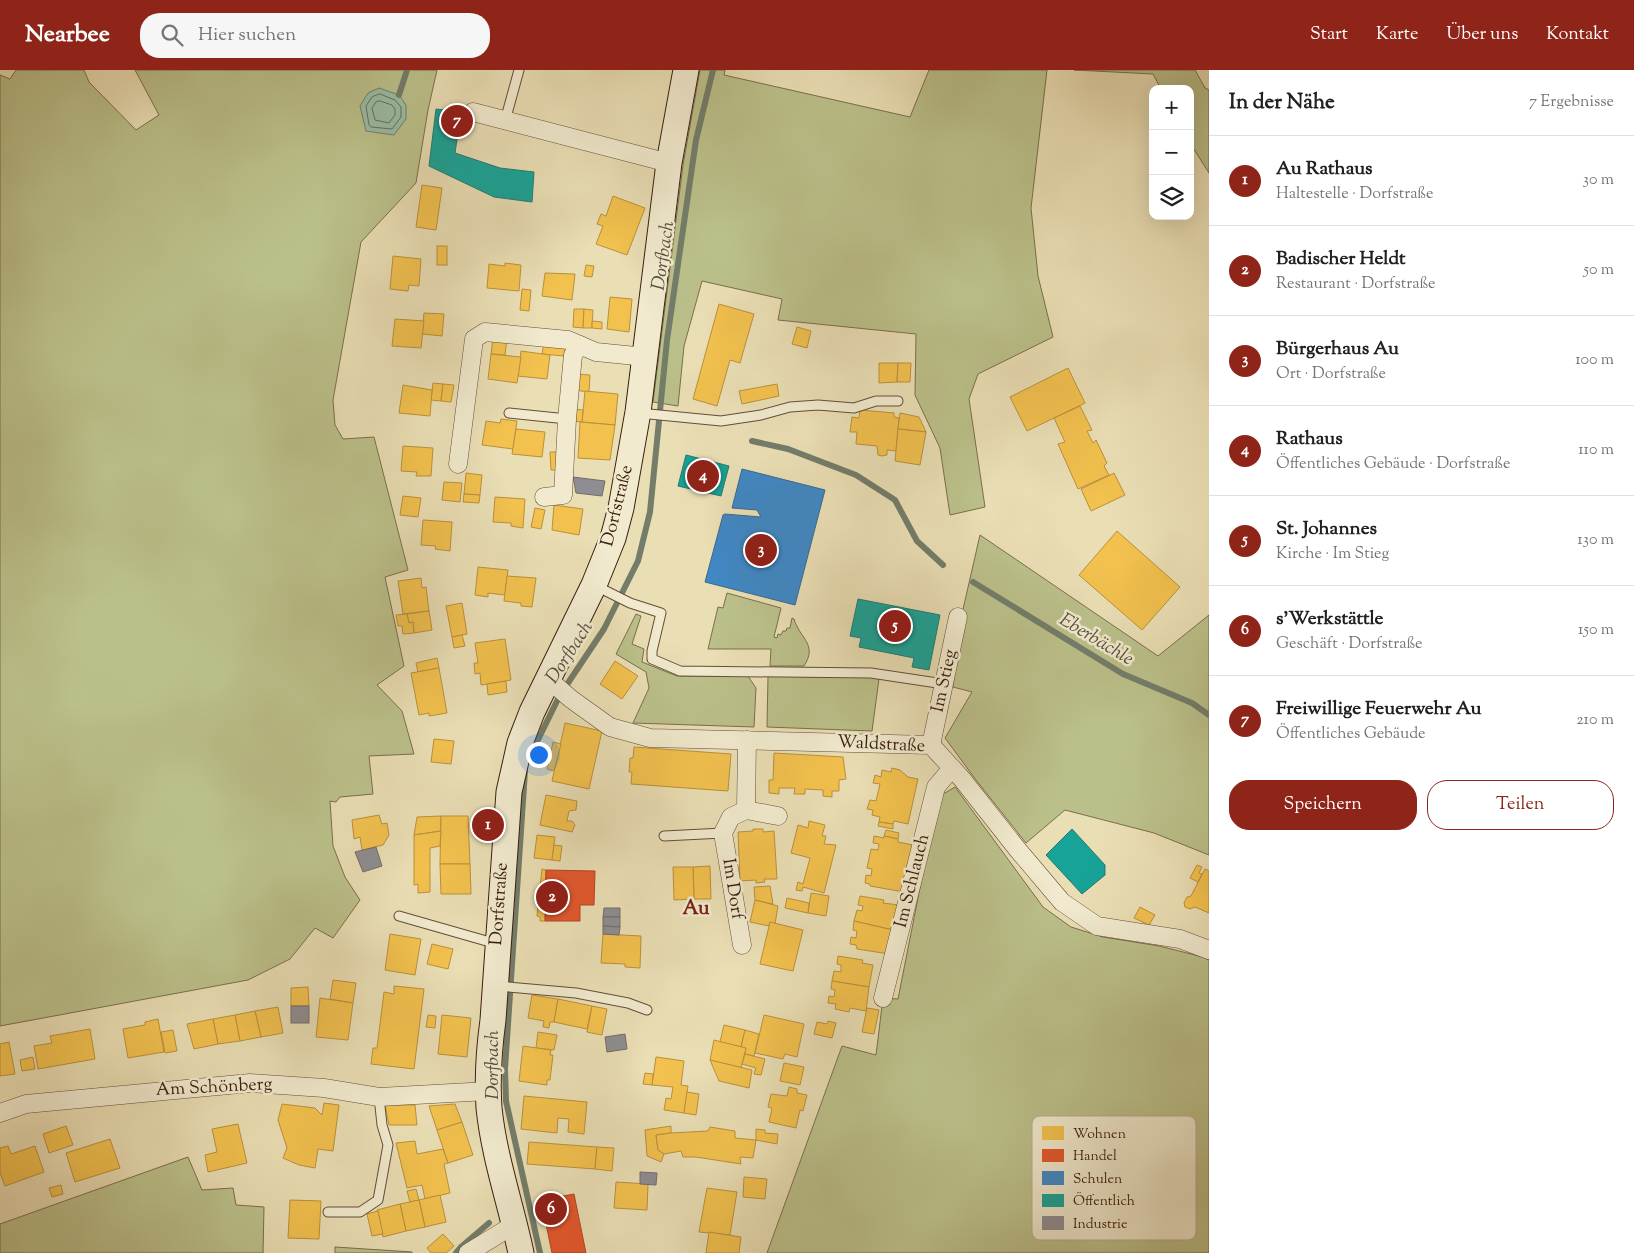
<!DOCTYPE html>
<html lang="de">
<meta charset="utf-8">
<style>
:root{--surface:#fff;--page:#f6f6f6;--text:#202124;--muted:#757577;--line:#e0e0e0;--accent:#8f2418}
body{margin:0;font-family:"Sorts Mill Goudy",serif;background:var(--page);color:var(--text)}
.controls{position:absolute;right:15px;top:15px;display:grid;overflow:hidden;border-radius:10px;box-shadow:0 5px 20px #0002}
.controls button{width:45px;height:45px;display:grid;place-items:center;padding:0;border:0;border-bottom:1px solid var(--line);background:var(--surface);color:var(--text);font:25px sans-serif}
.you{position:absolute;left:538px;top:684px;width:18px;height:18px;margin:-12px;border:4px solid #fff;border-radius:50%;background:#1a73e8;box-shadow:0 0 0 8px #1a73e833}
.badge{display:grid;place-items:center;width:32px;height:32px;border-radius:50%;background:var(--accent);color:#fff;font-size:16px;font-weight:700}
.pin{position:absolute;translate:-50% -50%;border:2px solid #fff;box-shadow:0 1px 5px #0006}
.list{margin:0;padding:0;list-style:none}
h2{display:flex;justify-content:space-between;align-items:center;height:65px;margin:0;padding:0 20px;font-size:21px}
h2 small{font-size:16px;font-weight:400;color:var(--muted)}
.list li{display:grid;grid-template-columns:32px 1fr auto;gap:15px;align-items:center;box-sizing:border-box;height:90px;padding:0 20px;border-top:1px solid var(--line)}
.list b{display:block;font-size:19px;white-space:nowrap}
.list p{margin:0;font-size:16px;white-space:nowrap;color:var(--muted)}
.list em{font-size:16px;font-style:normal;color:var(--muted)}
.actions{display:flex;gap:10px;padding:15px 20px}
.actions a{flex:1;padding:11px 0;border:1px solid var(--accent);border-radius:20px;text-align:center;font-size:18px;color:var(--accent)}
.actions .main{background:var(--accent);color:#fff}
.icon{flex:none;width:28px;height:28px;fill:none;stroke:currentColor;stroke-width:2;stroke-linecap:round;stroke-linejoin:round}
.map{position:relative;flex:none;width:1209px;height:1183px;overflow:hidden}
header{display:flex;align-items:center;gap:30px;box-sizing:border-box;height:70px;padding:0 25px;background:var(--accent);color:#fff}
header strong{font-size:24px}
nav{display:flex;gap:28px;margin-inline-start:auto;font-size:18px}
.search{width:350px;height:45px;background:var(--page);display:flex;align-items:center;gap:12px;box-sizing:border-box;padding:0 18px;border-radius:20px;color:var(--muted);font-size:19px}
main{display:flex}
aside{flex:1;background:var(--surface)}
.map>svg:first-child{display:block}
.green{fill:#bbc08a;stroke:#7a6e4c}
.water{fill:#99bda7;stroke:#737d6a}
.homes{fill:#f2c14e;stroke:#ba903b}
.shops{fill:#e4572e;stroke:#b14625}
.schools{fill:#3f88c5;stroke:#3d688e}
.public{fill:#17a398;stroke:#217b6f}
.industry{fill:#8d8d92;stroke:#746b6b}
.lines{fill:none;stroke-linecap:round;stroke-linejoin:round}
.shore{stroke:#696d5b;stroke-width:1}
.stream{stroke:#737d6a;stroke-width:6}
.service-casing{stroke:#654d38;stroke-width:11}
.minor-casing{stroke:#654d38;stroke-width:19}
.secondary-casing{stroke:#391d0f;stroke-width:27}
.service{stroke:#f1eace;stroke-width:9}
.minor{stroke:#f1eace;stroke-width:18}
.secondary{stroke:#f1eace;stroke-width:25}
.labels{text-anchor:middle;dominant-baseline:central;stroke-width:5;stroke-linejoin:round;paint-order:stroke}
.street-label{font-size:18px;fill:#391d0f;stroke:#f1eace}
.water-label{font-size:19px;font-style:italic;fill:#564d3d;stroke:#f1eace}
.quarter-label{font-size:20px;font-weight:bold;fill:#7a1f14;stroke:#f1eace}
.key{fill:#f1eace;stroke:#baac95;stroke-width:1}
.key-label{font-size:14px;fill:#391d0f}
</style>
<header>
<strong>Nearbee</strong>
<div class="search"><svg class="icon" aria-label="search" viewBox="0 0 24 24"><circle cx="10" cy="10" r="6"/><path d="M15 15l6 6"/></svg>Hier suchen</div>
<nav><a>Start</a><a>Karte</a><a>Über uns</a><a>Kontakt</a></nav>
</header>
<main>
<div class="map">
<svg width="1209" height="1183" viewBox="0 0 1209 1183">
<rect width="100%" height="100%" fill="#eadeb4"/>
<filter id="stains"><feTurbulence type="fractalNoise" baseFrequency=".004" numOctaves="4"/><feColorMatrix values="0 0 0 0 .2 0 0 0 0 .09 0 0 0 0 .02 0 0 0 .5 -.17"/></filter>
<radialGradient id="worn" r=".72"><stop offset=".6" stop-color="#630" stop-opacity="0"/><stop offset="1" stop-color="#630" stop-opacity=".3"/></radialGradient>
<g class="green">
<polygon points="16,0 84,0 89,12 136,60 159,45 135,0 437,0 428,40 416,113 361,172 333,330 335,355 343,369 374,367 408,500 385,507 404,596 377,615 402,641 414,684 369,686 373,724 340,727 336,732 330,731 333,776 345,807 360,830 333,868 315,858 290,889 248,910 0,956 0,5 10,9"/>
<polygon points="700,0 725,0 724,5 910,47 929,0 1047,0 1031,138 1038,206 1053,267 978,304 969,329 985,437 950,445 940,378 915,325 916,264 778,250 782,229 702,211 684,276 678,336 653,332 683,95"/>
<polygon points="1074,0 1195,0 1205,18 1209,20 1209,103 1190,73 1190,19 1161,19 1153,4"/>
<polygon points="980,465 1158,586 1209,545 1209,785 1154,763 1065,740 1026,773 976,710 945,668 972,622 953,617 961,548"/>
<path d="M727,523L781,538L774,567L777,568L778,564L781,565L783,561H786L787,558H790L792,548L794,549C800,569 818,574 804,596H770L771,579H708L718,537L723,538Z"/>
<polygon points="636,544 641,546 632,574 644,579 642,592 677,606 748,606 756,618 754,657 633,653 649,618 646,602 616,584"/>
<polygon points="768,606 861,606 879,609 872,661 767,657"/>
<polygon points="955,717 1043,837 1071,857 1103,867 1159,876 1203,887 1209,890 1209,1183 767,1183 842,976 876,985 883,928 898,929 938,727"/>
<polygon points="188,1087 202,1120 233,1118 236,1135 264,1137 263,1183 0,1183 0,1154"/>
<polygon points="335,1177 412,1182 412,1183 335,1183"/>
</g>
<polygon class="water" points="379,18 399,25 406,35 406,49 394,65 366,61 360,36 368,23"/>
<g class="homes">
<polygon points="422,115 442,118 436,160 416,157"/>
<polygon points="613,126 645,138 627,185 596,174 603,156 597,154 601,144 606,146"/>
<rect x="437" y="176" width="10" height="19"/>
<polygon points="393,186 421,189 419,216 409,215 408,221 390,219"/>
<polygon points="505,193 521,195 519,221 487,218 489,194 505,196"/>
<polygon points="586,195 594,196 592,207 584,206"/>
<polygon points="545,203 575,204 572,230 542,226"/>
<polygon points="522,219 531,220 529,241 520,240"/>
<polygon points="610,227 632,229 629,262 607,259"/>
<polygon points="719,234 754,244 740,293 730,290 717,336 693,329"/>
<polygon points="574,239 584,239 583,258 573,257"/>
<polygon points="584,239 593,240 592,258 583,258"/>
<polygon points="424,243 444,244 442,266 422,264"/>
<polygon points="395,249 424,251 421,278 392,276"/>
<polygon points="592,251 602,252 602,259 592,258"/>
<polygon points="797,257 811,261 807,278 792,274"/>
<polygon points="493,267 507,269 505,285 491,284"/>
<polygon points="544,272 566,274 564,286 542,284"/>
<polygon points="521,281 550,285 547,309 518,306"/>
<polygon points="491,284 521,287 517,313 488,309"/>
<polygon points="879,293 898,293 897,312 879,313"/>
<polygon points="898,293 911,293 910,312 897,312"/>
<polygon points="1068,298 1085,333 1027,361 1010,327"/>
<polygon points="576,304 590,305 589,322 574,320"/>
<polygon points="433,313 443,314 441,331 431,330"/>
<polygon points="443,314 454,315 451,332 441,331"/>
<polygon points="777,314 779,326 742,334 739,321"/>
<polygon points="403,315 432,320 430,346 399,343"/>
<polygon points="585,321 618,324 615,355 582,352"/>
<polygon points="1080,336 1092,360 1087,361 1093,373 1096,370 1107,393 1104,396 1109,405 1078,419 1058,374 1065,372 1054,348"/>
<polygon points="573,339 583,340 582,352 572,351"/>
<polygon points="860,340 894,343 894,347 899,348 896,381 887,380 887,385 882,386 878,385 877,376 856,374 857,362 850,362 852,347 859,348"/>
<polygon points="900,343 919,347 926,362 898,359"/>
<polygon points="501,349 517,351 513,379 482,375 486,351 500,353"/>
<polygon points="580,352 615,355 610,390 578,388"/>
<polygon points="516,359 545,362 542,387 512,384"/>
<polygon points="898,359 926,362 920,395 895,391"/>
<polygon points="403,376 433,378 431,406 416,406 417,402 401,401"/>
<polygon points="550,382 557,382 558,400 551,400"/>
<polygon points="466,403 482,405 480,425 464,424"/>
<polygon points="1114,403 1125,425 1091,441 1081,419"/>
<polygon points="444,412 462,413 460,432 442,430"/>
<polygon points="464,424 480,425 479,433 463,432"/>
<polygon points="403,426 421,428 418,447 400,445"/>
<polygon points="495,427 525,429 523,458 511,456 511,453 493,452"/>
<polygon points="554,435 583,439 579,465 552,460"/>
<polygon points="535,438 545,440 541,459 531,457"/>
<polygon points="423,450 452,452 450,481 435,479 436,476 421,475"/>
<polygon points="1117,461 1180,517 1142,560 1079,505"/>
<polygon points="478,497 508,500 505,525 488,523 488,527 475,525"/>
<polygon points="507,506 536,508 532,537 521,536 521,533 504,531"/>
<polygon points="421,508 422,518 426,517 429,541 403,544 398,511"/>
<polygon points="462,533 467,564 452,567 446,536"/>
<polygon points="429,541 432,560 414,563 413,552 409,553 407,544"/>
<polygon points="407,544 409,553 413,552 414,563 403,564 402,556 398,556 396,545"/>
<polygon points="462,565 465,576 454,578 452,567"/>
<polygon points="505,569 511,610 481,615 480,603 475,604 474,593 478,593 475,573"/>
<polygon points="437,588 439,598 418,602 416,593"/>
<polygon points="615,591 638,606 622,629 600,614"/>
<polygon points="439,598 447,643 429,646 429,643 419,645 411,603"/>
<polygon points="506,611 507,622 488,625 487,614"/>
<polygon points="565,653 602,661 589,719 552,711"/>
<polygon points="434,669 454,671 451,694 431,692"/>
<polygon points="553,672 561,674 554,701 547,699"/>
<polygon points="634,677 731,684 728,721 631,714 632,702 629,702 630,688 633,688"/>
<polygon points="774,683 843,687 846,709 839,710 839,721 832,721 832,727 823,726 823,720 805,719 805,724 794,724 795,718 779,718 779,724 769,723 769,710 773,710"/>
<polygon points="892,698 900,700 908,707 918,709 908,754 894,751 893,754 879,752 880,747 872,745 873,740 867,739 870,730 876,731 880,714 873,713 875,705 881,707 882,700 891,702"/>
<polygon points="546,725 577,731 576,740 569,741 567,751 572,751 575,755 572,762 540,755"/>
<polygon points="379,745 382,754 387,753 389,765 383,775 362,780 360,767 354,769 352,750"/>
<polygon points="441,746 441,761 414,765 417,747"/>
<polygon points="441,746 468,746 470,794 440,794"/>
<polygon points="809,751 825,755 822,766 826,766 824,774 836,775 824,823 803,817 802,821 796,820 798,812 803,814 810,788 791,783 798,755 808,758"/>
<polygon points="879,752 893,754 893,759 878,756"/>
<polygon points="753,759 763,759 763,762 774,761 777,809 764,809 765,812 756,813 756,810 740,811 738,762 753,761"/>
<polygon points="886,760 899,763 898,769 884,766"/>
<polygon points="441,761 440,776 430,778 430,822 418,823 418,814 414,815 414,765"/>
<polygon points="537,765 555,767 552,790 534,788"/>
<polygon points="874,766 884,768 884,766 898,769 898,772 913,775 904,822 870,816 870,814 865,813 866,805 871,806 872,799 867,798 871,779 878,780 879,774 873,773"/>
<polygon points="554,775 562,776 560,791 552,790"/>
<polygon points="440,794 470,794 471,824 441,824"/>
<polygon points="1197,795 1202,797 1199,803 1202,804 1198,812 1190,808"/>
<polygon points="710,796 711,829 694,829 693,797"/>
<polygon points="673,797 693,797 694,829 674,830"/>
<polygon points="542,799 546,800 545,851 540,851 540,847 537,846"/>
<polygon points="1205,799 1209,801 1209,843 1195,837 1190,839 1185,837 1184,833 1187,827 1191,826"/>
<polygon points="770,816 773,834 755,830 754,817"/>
<polygon points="811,823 829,826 826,846 808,843"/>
<polygon points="860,826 884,830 883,833 899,835 893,860 854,851 857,840 862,841 863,836 858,835"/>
<polygon points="787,828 809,833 808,843 785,838"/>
<polygon points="755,830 778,836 775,854 770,852 769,856 750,852"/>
<polygon points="1140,837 1155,845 1149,855 1134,848"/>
<polygon points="854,851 893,860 889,884 857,879 856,875 850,874 851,867 856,868 857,861 853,860"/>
<polygon points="770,852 803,860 793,901 760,894"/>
<polygon points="390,864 421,869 415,905 385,900"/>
<polygon points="603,864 641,866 640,898 625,897 625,894 601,893"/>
<polygon points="432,874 453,879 448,899 427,894"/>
<polygon points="838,886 863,890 862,893 873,895 869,917 832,911 834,901 841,902 841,895 837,894"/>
<polygon points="333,910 356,913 353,933 330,929"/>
<polygon points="832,911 869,917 866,941 850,938 849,942 835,939 836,934 828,933 829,926 834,927 835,920 831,919"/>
<polygon points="394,916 424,919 414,999 371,994 373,978 377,978 384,922 394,924"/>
<polygon points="308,917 309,936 291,936 291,918"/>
<polygon points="532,925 558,929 554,952 550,952 549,958 543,957 544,951 528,948"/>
<polygon points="320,928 353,933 348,970 316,967"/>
<polygon points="558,929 592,936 587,959 554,952"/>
<polygon points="592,936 607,939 602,965 587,962"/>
<polygon points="278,937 283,963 261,967 255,941"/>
<polygon points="867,938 879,940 874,964 862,962"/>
<polygon points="255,941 261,967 240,971 235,945"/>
<polygon points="235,945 240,971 218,974 213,949"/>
<polygon points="428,945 436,946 435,958 426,957"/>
<polygon points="442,945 471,948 467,987 438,984"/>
<polygon points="764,945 804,954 797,987 785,984 783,989 755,983"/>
<polygon points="158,949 164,982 128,988 123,959 145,955 145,952"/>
<polygon points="213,949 218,974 194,979 187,954"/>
<polygon points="828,951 836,953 832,968 814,964 817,952 827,954"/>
<polygon points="724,955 745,960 741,977 720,972"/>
<polygon points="90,959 95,989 38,999 34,976 52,973 50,966"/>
<polygon points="173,960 177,981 165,983 161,962"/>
<polygon points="745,960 759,964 754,986 745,984 746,978 741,977"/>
<polygon points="538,962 557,965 554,980 536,978"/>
<polygon points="714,970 746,978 741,998 710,990"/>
<polygon points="9,972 15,1004 0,1006 0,974"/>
<polygon points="523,976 551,980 550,985 553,985 550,1010 547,1010 547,1015 519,1011"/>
<polygon points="745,984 765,989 761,1005 754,1004 756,998 742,994"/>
<polygon points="33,987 35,999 22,1001 20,990"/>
<polygon points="656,987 684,991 681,1015 688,1016 684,1043 664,1040 666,1028 671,1029 673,1017 652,1015"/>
<polygon points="710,990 752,1000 749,1018 719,1011"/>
<polygon points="784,993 804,997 800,1015 780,1011"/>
<polygon points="645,1003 653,1004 652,1015 643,1014"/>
<polygon points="789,1017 797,1019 797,1023 807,1025 803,1041 800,1040 796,1058 769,1052 772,1038 768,1037 771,1024 787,1026"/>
<polygon points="687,1022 699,1024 696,1045 684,1043"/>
<polygon points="524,1026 587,1032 584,1064 568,1062 569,1049 558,1048 557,1063 521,1059"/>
<polygon points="324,1033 339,1035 333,1081 318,1079 315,1098 299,1095 283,1088 287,1078 278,1050 282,1034 315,1038 322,1045"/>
<polygon points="455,1034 462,1052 437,1060 429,1036"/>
<polygon points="385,1035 415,1035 417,1055 389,1055"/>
<polygon points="462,1052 473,1085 448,1093 437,1060"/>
<polygon points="238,1054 247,1093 208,1102 205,1085 217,1082 212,1059"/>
<polygon points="66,1056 73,1075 49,1083 43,1064"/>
<polygon points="671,1056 671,1063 656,1065 658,1080 664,1084 661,1092 647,1086 645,1060"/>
<polygon points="710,1057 735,1061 735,1068 756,1070 753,1088 740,1087 741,1094 696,1087 683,1087 681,1081 664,1084 658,1080 656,1065 671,1063 708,1061"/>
<polygon points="756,1059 765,1060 765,1063 778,1064 777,1074 756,1070"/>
<polygon points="110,1069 120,1098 75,1112 66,1083"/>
<polygon points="415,1071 417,1084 443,1079 448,1093 444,1094 450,1123 425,1129 422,1115 407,1118 396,1073"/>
<polygon points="529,1072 597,1077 595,1099 527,1094"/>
<polygon points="8,1076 11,1084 35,1076 44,1102 5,1116 0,1103 0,1078"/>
<polygon points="597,1077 614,1078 612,1101 595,1099"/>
<polygon points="744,1107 767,1109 765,1129 743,1127"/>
<polygon points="616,1112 648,1114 647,1140 614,1138"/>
<polygon points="61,1115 63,1124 52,1127 49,1118"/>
<polygon points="707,1118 737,1122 730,1165 699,1162"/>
<polygon points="416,1119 419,1130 410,1132 407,1121"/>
<polygon points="440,1125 446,1152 425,1157 419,1130"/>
<polygon points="290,1130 321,1131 319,1169 288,1168"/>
<polygon points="419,1130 425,1157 406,1161 400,1134"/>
<polygon points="400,1134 406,1161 383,1167 377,1140"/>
<polygon points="378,1141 383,1164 372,1166 367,1144"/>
<polygon points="709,1162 741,1167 739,1183 706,1183"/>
<polygon points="443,1164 454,1176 446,1183 431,1183 427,1178"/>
</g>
<g class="shops">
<polygon points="546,800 595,801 594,835 580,835 580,851 545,851"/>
<polygon points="574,1124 586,1183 552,1183 541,1130"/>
</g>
<polygon class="schools" points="742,399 825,420 795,535 705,512 723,445 725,444 761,447 757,440 732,438"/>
<g class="public">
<polygon points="436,39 461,42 455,83 500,98 534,102 532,132 494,127 429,96"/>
<polygon points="686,385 729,396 721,426 678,416"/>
<polygon points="858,529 940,545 929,600 912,597 914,588 859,577 861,568 850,566"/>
<polygon points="1072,759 1105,795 1105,805 1082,824 1046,785"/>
</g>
<g class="industry">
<polygon points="573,407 605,411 602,426 576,423"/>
<polygon points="376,777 382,796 363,802 355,782"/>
<polygon points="604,838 620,838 620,847 603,847"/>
<polygon points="603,847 620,847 620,857 603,856"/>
<polygon points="603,856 620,857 619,865 603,864"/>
<rect x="291" y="936" width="18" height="17"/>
<polygon points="625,964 627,979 607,982 605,967"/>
<polygon points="640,1102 657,1103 656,1115 640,1114"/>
</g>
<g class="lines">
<g class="shore">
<polygon points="380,24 395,30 401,37 401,47 392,59 371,57 369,55 366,36 372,27"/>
<polygon points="380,31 392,35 395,39 395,45 389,53 375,50 372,38 376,32"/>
</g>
<g class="stream">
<polyline points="399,25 407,0"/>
<polyline points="752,371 788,379 856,405 895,430 917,471 943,495"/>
<polyline points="973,512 1123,604 1192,633 1209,645"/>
<polyline points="527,692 560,625 604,559 638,491 650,442 667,270 696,70 713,0"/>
<polyline points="525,701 505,999 506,1031 540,1183"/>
<polyline points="456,1183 461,1177 489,1153"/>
</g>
<defs>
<g id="service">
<polyline points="505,51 519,0"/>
<polyline points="509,343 567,349"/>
<polyline points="639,343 721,351 761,345 790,337 818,335 854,338 876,331 898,331"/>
<polyline points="594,515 630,533 661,543 652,581 652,589 680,601 871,603 944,614"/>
<polyline points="664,766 723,763"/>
<polyline points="399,846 497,874"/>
<polyline points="498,916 576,923 628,933 647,940"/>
<polyline points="328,1142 360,1142 378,1130 388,1075 382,1055 379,1027"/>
</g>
<g id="minor">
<polyline points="473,42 669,93"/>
<polyline points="458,394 474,269 485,262 568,270 596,282 646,287"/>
<polyline points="544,427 563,425 567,349 573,285 580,275"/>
<polyline points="548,609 571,629 610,657 650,668 931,675 962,709 1018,780 1062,832 1097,856 1180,869 1209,880"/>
<polyline points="931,675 958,547"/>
<polyline points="746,740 778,746"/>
<polyline points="742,875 723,763 731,747 746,740 747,670"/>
<polyline points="883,928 936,717 952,698"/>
<polyline points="0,1043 26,1034 250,1013 324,1018 379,1027 488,1021"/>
<polyline points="468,1183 515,1154"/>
</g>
<path id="secondary" d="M521,1183C511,1135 494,1087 489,1038C487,1008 489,979 493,950L509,722L520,673L532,642L594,515L613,468L621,438L638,342L669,93L686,0"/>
</defs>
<use href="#service" class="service-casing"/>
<use href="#minor" class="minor-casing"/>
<use href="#secondary" class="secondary-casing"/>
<use href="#service" class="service"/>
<use href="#minor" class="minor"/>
<use href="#secondary" class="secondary"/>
</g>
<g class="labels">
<g class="street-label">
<text transform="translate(618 436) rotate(-76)">Dorfstraße</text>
<text transform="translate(945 611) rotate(-78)">Im Stieg</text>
<text transform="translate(881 675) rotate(3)">Waldstraße</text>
<text transform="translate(913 811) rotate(-76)">Im Schlauch</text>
<text transform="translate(732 819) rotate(81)">Im Dorf</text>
<text transform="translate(500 834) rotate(-86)">Dorfstraße</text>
<text transform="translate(214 1018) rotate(-3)">Am Schönberg</text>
</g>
<g class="water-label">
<text transform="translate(664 186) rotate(-82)">Dorfbach</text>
<text transform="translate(1096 570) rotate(31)">Eberbächle</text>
<text transform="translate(570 583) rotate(-57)">Dorfbach</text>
<text transform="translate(493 995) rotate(-90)">Dorfbach</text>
</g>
<g class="quarter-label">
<text x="696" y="839">Au</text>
</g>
</g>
<rect x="1032" y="1046" width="164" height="124" rx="8" class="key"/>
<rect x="1042" y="1056" width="22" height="14" fill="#f2c14e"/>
<rect x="1042" y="1079" width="22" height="13" fill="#e4572e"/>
<rect x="1042" y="1101" width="22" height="14" fill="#3f88c5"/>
<rect x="1042" y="1124" width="22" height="13" fill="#17a398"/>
<rect x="1042" y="1146" width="22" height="14" fill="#8d8d92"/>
<g class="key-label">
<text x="1073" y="1068">Wohnen</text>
<text x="1073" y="1090">Handel</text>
<text x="1073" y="1113">Schulen</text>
<text x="1073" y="1135">Öffentlich</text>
<text x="1073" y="1158">Industrie</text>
</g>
<rect width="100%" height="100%" filter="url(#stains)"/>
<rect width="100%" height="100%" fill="url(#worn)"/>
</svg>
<div class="controls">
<button>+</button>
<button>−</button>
<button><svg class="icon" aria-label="layers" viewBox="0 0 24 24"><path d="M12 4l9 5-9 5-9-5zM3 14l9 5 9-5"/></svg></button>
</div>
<div class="you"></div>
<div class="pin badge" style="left:488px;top:755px">1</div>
<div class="pin badge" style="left:552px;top:827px">2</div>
<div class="pin badge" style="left:761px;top:480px">3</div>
<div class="pin badge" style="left:703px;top:406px">4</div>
<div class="pin badge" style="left:895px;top:556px">5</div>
<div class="pin badge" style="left:551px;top:1139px">6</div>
<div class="pin badge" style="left:457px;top:51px">7</div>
</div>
<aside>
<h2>In der Nähe<small>7 Ergebnisse</small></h2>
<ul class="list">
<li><span class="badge">1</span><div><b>Au Rathaus</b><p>Haltestelle · Dorfstraße</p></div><em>30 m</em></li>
<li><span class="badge">2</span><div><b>Badischer Heldt</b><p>Restaurant · Dorfstraße</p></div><em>50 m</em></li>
<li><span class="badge">3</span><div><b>Bürgerhaus Au</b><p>Ort · Dorfstraße</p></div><em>100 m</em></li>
<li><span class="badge">4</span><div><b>Rathaus</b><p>Öffentliches Gebäude · Dorfstraße</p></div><em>110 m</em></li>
<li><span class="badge">5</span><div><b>St. Johannes</b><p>Kirche · Im Stieg</p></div><em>130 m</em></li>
<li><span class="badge">6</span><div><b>s'Werkstättle</b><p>Geschäft · Dorfstraße</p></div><em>150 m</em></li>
<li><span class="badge">7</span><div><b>Freiwillige Feuerwehr Au</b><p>Öffentliches Gebäude</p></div><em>210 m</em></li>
</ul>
<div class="actions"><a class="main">Speichern</a><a>Teilen</a></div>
</aside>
</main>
